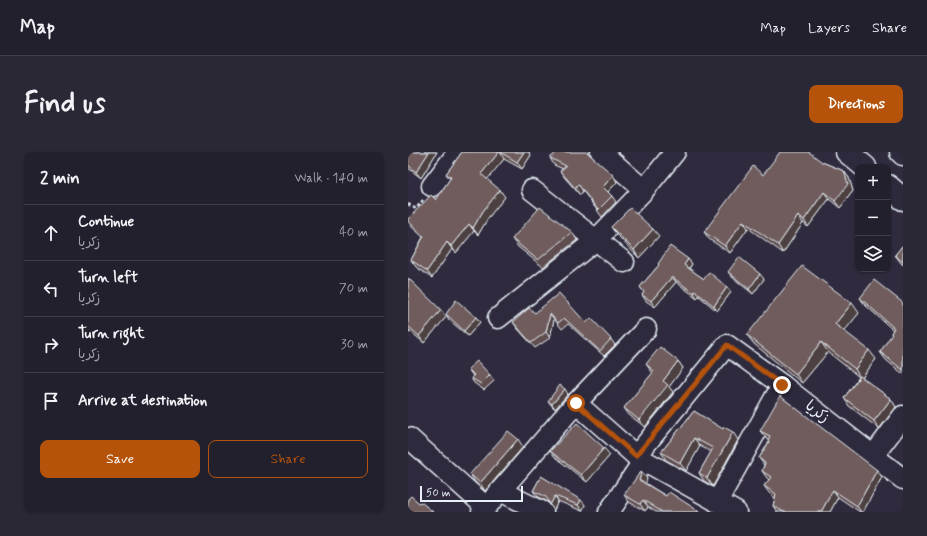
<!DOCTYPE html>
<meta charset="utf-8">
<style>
:root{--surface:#23202e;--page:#2b2836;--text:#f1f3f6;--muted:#a3a3aa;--line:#403e4a;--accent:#b45309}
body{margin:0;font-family:Mynerve,"Playpen Sans Arabic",sans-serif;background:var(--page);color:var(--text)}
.controls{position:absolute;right:12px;top:12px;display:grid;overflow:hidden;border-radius:8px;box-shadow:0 1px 3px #0004}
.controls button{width:36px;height:36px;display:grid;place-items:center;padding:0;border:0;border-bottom:1px solid var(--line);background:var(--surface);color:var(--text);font:20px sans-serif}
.scale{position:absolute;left:12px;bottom:10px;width:103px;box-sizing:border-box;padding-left:4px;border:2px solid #e8f1f8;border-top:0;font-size:11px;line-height:14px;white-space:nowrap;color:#e8f1f8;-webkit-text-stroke:3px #2f2a3d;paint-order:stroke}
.stop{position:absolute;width:12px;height:12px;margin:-9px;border:3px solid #b45309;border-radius:50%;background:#fff}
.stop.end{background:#b45309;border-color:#fff;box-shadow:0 1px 4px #0008}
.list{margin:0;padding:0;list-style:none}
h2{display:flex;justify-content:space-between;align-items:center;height:52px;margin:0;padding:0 16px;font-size:17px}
h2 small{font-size:13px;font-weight:400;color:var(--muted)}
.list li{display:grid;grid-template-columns:26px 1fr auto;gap:12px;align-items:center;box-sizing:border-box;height:56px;padding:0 16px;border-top:1px solid var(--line)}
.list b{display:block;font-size:15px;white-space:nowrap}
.list p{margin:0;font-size:13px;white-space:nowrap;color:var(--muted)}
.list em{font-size:13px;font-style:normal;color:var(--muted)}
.actions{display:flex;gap:8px;padding:12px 16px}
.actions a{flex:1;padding:9px 0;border:1px solid var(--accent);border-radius:8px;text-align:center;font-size:14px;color:var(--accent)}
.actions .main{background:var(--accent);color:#fff}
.icon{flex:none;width:22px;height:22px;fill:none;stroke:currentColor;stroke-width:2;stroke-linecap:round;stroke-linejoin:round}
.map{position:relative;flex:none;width:495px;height:360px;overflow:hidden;border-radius:8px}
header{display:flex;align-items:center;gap:24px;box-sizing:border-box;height:56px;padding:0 20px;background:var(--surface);border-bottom:1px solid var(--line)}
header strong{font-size:19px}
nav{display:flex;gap:22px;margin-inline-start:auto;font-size:14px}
.intro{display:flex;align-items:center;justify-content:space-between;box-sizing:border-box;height:96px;padding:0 24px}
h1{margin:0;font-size:28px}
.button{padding:10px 18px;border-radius:8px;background:var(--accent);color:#fff;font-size:14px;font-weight:700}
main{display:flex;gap:24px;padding:0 24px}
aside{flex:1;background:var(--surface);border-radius:8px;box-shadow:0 1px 3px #0004}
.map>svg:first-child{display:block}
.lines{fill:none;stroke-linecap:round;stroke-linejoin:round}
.minor-casing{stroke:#e8f1f8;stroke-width:23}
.major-casing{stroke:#e8f1f8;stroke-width:25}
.path{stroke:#e8f1f8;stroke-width:2.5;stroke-dasharray:3 3;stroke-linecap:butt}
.minor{stroke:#2f2a3d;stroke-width:20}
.major{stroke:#2f2a3d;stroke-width:22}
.wall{fill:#5f4e4f;stroke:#e8f1f8}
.shaded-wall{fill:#4e4040;stroke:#e8f1f8}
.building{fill:#6f5b5c;stroke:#e8f1f8}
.route{stroke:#b45309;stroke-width:5}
.labels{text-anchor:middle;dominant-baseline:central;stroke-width:3;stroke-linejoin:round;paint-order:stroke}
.street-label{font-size:15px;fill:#e8f1f8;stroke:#2f2a3d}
</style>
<header>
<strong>Map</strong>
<nav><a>Map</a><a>Layers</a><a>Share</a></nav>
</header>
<div class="intro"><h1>Find us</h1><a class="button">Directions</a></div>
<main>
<aside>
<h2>2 min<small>Walk · 140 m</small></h2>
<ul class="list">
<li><svg class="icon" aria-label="ahead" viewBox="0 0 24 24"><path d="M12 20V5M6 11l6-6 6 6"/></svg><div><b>Continue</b><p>زکریا</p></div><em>40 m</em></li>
<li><svg class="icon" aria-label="left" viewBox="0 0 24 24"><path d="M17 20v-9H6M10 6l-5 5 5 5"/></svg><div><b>Turn left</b><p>زکریا</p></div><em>70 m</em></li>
<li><svg class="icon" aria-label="right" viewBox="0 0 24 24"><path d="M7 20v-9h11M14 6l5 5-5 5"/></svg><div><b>Turn right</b><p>زکریا</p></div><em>30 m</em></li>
<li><svg class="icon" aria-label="arrive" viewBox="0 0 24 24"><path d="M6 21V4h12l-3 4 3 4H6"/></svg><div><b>Arrive at destination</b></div></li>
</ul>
<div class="actions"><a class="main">Save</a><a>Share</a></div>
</aside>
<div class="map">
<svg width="495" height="360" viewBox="0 0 495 360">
<rect width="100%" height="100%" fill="#2f2a3d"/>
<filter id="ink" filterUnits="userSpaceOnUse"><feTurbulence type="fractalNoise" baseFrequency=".025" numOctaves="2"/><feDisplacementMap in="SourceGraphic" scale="8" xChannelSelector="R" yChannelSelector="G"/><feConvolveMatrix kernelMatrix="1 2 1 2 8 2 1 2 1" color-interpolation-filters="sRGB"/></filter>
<g filter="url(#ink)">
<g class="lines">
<defs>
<g id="minor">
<polyline points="193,0 236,38"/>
<polyline points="24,34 50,0"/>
<polyline points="124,38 216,110"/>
<polyline points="90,166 188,88 236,38 267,0"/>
<polyline points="168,251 228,304 328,360"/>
<polyline points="1,286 78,355"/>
<polyline points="228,304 319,193 374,233 495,327"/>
<polyline points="465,304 495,264"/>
<polyline points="92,339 135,360"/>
<polyline points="309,350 374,233"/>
<polyline points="74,360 168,251 238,177"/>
<polyline points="201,360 236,308"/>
</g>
<g id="major">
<polyline points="439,0 457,15"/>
<polyline points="493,0 495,2"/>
<polyline points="480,34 495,47"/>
</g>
</defs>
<use href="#minor" class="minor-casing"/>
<use href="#major" class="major-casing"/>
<polyline class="path" points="0,52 8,57 15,48"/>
<use href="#minor" class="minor"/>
<use href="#major" class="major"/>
</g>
<g class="wall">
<polygon points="0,0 29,0 13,26 0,16"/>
<polygon points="54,0 122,0 121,1 123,3 114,17 96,7 79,27 97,45 80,66 70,83 66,79 48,101 44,97 24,126 8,115 3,108 15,85 4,75 0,69 28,48 42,27 38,22"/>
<polygon points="182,0 182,3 209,30 200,40 204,44 208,50 194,65 175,39 172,43 157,26 152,19 155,17 146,13 142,6"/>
<polygon points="414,10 436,19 441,26 445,39 432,56 421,47 400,75 395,71 375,101 340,76 322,101 301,87 296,80 355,23"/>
<polygon points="203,75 251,84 231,106 209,83"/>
<polygon points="164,80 169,88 135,115 110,95 104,87"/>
<polygon points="495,93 495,113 493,111 487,103"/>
<polygon points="280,107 284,112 281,117 296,127 323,140 309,159 291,144 289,146 268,130 247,155 238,149 234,143 236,140 232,135 251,113 250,112"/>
<polygon points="320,120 356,127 345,142 324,125"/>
<polygon points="0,126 38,165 16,191 2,179 0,182"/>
<polygon points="452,146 495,151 495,222 478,208 472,200 484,183 483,181 485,178 457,153"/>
<polygon points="127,161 178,171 203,187 207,193 196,204 160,172 154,177 146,167 142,186 127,196 109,176 105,170"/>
<polygon points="451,161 436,179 468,207 454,226 483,247 488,255 471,277 441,254 436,246 451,225 420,200 394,231 346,192 339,183"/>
<polygon points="38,162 68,165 72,170 60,184 41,168"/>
<polygon points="270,209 275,216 261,235 265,240 237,275 221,263 216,256 245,221 243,219 238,212"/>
<polygon points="60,217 82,223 86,229 76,238 66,231 63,226 65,224"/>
<polygon points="160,242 147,257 144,254 140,249"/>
<polygon points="286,259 330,288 305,334 296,329 291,321 303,300 292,294 278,319 258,308 253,300"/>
<polygon points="352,279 474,325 455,360 452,360 430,345 422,360 369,360 365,354 367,346 362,342 356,334 361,328 359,326 354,319 356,313 351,306 361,290 360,288 358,286"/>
<polygon points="115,295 77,339 67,330 62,322"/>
<polygon points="142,299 202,303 179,330 148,306"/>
<polygon points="234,320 239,327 237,331 258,344 292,360 248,360 240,355 237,359 221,350 216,343"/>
<polygon points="133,324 177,353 174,359 150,349 146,358 140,350 129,344 125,339"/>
</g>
<g class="shaded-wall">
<polygon points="21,0 29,0 13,26 8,20"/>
<polygon points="91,0 92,0 96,7 78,29 73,22"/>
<polygon points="116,0 122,0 121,1 123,3 114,17 109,10"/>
<polygon points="436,19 441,26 445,39 432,56 427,49"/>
<polygon points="205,23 209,30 199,41 195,35"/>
<polygon points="170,32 175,39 172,43 167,36"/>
<polygon points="92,38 97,45 80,66 70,83 65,76 75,59"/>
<polygon points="416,40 421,47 400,75 396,68"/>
<polygon points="390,64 395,71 375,101 370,93"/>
<polygon points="335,69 340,76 322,101 317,94"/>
<polygon points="61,72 66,79 48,101 43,94"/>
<polygon points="245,77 251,84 231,106 226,98"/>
<polygon points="39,90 44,97 24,126 19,119"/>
<polygon points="280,107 284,112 279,119 276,113"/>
<polygon points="352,122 356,127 345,142 341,137"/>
<polygon points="264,125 268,130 247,155 243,149"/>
<polygon points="319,135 323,140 309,159 306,154"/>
<polygon points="287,139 291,144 289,146 286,141"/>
<polygon points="444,151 451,161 434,182 427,172"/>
<polygon points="33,158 38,165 16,191 11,184"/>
<polygon points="142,162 146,167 142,186 138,180"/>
<polygon points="68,165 72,170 60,184 56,179"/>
<polygon points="0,176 2,179 0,182"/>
<polygon points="413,190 420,200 394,231 388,222"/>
<polygon points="461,198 468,207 453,227 447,217"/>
<polygon points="270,209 275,216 261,235 265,240 237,275 231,268 255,229"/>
<polygon points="157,237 160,242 147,257 144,252"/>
<polygon points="483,247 488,255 471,277 466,269"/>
<polygon points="325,280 330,288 305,334 299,326"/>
<polygon points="286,286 292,294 278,319 272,311"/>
<polygon points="110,287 115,295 77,339 72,331"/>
<polygon points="196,296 202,303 179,330 173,323"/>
<polygon points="469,318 474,325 455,360 453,360 449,354"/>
<polygon points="234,320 239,327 236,335 231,328"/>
<polygon points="425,338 430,345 422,360 413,360"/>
<polygon points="147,344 150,349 146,358 142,353"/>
<polygon points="173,348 177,353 174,359 170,353"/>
<polygon points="235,348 240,355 237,359 232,352"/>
</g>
<g class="building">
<polygon points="0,0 21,0 8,20 0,13"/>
<polygon points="54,0 91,0 73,22 92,38 75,59 65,76 61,72 43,94 39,90 19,119 3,108 16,84 0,69 0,67 23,43 28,48 43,25 38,22"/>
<polygon points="92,0 116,0 109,10"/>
<polygon points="149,0 179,0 181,2 205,23 195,35 204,44 190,58 170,32 167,36 152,19 158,14 142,6"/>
<polygon points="372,0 401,0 414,10 436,19 440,32 427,49 416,40 396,68 390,64 370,93 335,69 317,94 296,80 345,14 355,23"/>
<polygon points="132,55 164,80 130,108 104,87"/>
<polygon points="222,56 245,77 226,98 203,75"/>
<polygon points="495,93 495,110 487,103"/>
<polygon points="262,94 280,107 276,113 296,127 301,120 319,135 306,154 287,139 286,141 264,125 243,149 234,143 236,140 232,135 251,113 250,112"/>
<polygon points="331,105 352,122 341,137 320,120"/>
<polygon points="394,114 444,151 427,172 461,198 447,217 413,190 388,222 339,183"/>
<polygon points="0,126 33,158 11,184 0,174"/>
<polygon points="466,128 495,151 495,218 472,200 484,182 483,181 486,176 452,146"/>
<polygon points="151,141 178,171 183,166 203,187 192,199 156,166 150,171 142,162 138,180 123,191 105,170 121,156 127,161"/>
<polygon points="48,148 68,165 56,179 38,162"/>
<polygon points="252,195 270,209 255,229 260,233 231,268 216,256 246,219 238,212"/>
<polygon points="69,209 82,223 73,232 63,226 66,223 60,217"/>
<polygon points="452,224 483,247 466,269 436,246"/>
<polygon points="152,233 157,237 144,252 140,249"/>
<polygon points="372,244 469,318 449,354 425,338 413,360 376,360 365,354 368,342 356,334 363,325 354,319 357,311 351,306 361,290 360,288 362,284 352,279"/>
<polygon points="286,259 315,277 316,275 325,280 299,326 291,321 305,296 286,286 272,311 253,300"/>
<polygon points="169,271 196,296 173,323 142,299"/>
<polygon points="100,279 110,287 72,331 62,322"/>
<polygon points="233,319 234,320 231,328 258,344 261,340 292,360 254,360 235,348 232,352 216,343"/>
<polygon points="133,324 173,348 170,353 147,344 142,353 140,348 137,344 125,339"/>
<polygon points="3,344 11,351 13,350 25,360 0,360 0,347"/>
</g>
</g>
<g class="lines" filter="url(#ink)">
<polyline class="route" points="168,251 228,304 319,193 374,233"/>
</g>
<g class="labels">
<g class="street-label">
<text transform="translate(409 260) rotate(38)">زکریا</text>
</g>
</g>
</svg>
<div class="controls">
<button>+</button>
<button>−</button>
<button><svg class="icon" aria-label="layers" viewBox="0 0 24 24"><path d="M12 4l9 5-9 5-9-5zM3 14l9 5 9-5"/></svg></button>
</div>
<div class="scale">50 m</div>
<div class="stop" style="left:168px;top:251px"></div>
<div class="stop end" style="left:374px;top:233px"></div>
</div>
</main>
